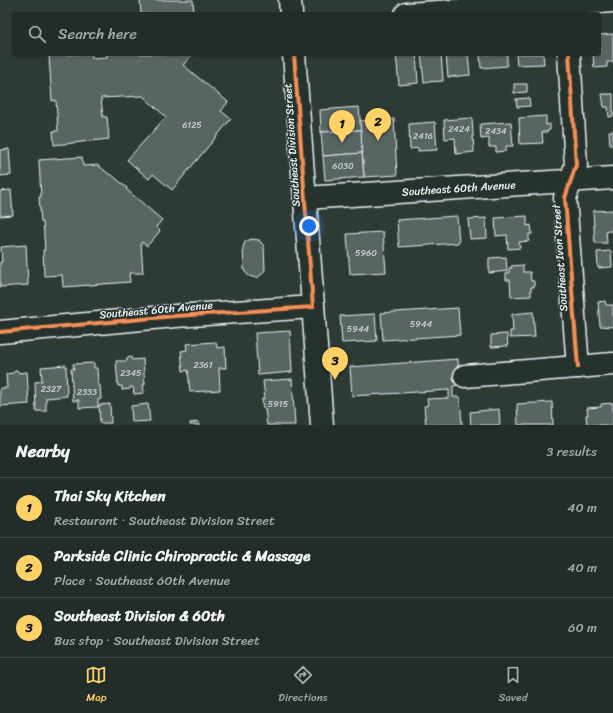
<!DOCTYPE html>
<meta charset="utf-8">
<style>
:root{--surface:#222c28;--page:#2a3430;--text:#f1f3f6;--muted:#a2a7a8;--line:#3f4845;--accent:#ffd166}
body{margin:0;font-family:Sriracha,sans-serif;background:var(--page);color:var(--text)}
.you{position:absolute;left:309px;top:226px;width:14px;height:14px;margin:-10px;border:3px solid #fff;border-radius:50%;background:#1a73e8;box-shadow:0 0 0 6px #1a73e833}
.badge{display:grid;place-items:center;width:26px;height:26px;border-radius:50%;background:var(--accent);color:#111;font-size:13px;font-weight:700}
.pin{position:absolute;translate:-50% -33px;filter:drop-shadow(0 1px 2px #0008)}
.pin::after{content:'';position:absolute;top:21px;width:14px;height:12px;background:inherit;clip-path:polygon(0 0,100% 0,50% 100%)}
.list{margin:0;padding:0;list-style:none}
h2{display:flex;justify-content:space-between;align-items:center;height:52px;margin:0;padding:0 16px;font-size:17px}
h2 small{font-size:13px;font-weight:400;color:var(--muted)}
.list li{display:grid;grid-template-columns:26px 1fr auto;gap:12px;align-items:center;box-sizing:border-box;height:60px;padding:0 16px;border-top:1px solid var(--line)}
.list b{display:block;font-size:15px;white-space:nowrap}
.list p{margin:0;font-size:13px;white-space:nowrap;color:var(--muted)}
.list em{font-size:13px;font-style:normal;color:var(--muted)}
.icon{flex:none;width:22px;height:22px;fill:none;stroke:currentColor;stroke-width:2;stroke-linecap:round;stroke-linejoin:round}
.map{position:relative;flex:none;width:613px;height:425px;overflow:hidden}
.search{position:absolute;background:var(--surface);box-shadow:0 1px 3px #0004;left:12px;right:12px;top:12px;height:44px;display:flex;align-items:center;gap:10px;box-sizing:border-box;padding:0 14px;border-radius:4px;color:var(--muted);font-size:15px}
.sheet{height:232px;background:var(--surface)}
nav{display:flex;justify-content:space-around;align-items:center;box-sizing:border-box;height:56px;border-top:1px solid var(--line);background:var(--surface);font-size:11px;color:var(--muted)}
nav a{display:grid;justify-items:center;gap:2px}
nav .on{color:var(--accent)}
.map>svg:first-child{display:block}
.building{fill:#596563;stroke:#e8f1f8}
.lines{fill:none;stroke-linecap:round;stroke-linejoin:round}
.minor-casing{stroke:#e8f1f8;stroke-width:25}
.major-casing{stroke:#e8f1f8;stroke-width:25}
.minor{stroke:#26332d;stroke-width:22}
.major{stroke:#26332d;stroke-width:22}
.cycleway-casing{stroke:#26332d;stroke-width:6}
.cycleway{stroke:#f78f57;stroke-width:4}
.labels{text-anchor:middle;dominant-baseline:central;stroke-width:3;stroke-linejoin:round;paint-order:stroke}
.number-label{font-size:9px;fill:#c4ced3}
.street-label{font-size:11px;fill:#e8f1f8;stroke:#26332d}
</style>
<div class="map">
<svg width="613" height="425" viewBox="0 0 613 425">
<rect width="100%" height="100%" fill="#2e3b35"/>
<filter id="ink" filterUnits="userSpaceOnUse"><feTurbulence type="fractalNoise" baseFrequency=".025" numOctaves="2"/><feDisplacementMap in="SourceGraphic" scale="8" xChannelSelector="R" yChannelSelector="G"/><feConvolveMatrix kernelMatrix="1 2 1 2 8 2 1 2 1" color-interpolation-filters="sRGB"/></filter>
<g filter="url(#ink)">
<g class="building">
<polygon points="140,0 193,0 194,14 141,14"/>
<polygon points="613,34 613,62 607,62 607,67 594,68 593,54 599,54 599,35"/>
<polygon points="81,54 92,54 92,58 107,57 107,54 193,54 183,65 228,102 221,111 231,119 172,190 153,174 149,179 127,160 166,117 143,96 101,98 103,117 107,117 109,139 54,145 53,131 58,131 56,100 52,101 49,56"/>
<polygon points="396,54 416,54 418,83 399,85"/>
<polygon points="421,54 441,54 443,81 424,82"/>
<polygon points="446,54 468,54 470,75 448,77"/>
<polygon points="480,54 507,54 507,66 481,68"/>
<polygon points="516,54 543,54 544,64 517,65"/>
<polygon points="514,84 527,84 527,92 514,93"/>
<polygon points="602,94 613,94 613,116 609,117 608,107 604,107"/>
<polygon points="529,98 530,106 517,107 516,99"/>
<polygon points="359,107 361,130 321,132 320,110"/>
<polygon points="546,116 546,125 550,124 550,130 547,131 547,132 542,132 543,143 520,144 519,118"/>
<polygon points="472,118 474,152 456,154 455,138 445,139 444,120"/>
<polygon points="394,119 397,175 364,177 360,121"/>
<polygon points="435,122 437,150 418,151 418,148 410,149 409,124"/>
<polygon points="511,122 513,146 506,146 506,151 496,152 496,147 489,147 489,138 481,139 480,124"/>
<polygon points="361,130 362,153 323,156 321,132"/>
<polygon points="609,131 613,131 613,145 610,145"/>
<polygon points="9,149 11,175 0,176 0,150"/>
<polygon points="362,153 364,177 325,180 323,156"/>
<polygon points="82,157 83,166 98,165 110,175 111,174 127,188 126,189 162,220 156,227 160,231 147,246 142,242 141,243 143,273 129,273 130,282 63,287 62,275 44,276 43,250 45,250 43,222 41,222 39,197 41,197 39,160"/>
<polygon points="11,190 13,215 0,216 0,191"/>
<polygon points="613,210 613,231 606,231 607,243 595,243 593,211"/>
<polygon points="457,216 459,243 399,247 397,220"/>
<polygon points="527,216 527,226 531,225 532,234 529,234 529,241 519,242 520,248 508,249 507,235 496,236 495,218"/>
<polygon points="486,218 487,238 470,239 468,219"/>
<polygon points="383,232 386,272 350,274 347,234"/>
<polygon points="251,239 259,240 264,246 265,270 261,275 257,278 249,276 245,272 244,269 243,247 245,242"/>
<polygon points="26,245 28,285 0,287 0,262 2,262 1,247"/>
<polygon points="611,251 612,267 598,268 597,252"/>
<polygon points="506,257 507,271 489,273 489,258"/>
<polygon points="523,265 523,272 530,272 531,281 534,281 534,287 531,287 531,296 511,297 510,280 506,280 506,273 509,273 509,268 512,268 511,266"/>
<polygon points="605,301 606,305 613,305 613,327 600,326 598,302"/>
<polygon points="458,308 460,335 383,340 381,313"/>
<polygon points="533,312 535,337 510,338 510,331 513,331 512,314"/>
<polygon points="375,314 377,341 342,343 340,316"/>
<polygon points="290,331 292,372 258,375 255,333"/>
<polygon points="507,334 508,346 491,347 491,335"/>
<polygon points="216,342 217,348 225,347 226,368 219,368 220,390 190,392 188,370 183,371 181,351 187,350 186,344"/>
<polygon points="131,357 132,360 143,359 145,385 143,385 144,393 134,394 133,387 130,387 130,389 122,390 122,386 118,386 116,361 127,361 127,358"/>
<polygon points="458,359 459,385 453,386 453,397 460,397 462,425 426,425 424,406 428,405 427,399 449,398 449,390 352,396 350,367"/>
<polygon points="94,363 94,368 97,368 98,385 100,385 101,399 98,400 98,407 79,408 79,400 73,401 71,369 74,369 73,364"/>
<polygon points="66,365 67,396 46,398 46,411 36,411 35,382 42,381 41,367"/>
<polygon points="17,370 19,373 27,372 29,404 0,406 0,388 7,388 6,374 13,373 15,371"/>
<polygon points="292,379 295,425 267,425 265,408 263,409 262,399 265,398 263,381"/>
<polygon points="552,402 553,425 518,425 517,404"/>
<polygon points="613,403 613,425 587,425 586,415 588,415 587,408 601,407 601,404"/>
<polygon points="110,404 111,423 100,423 99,405"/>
<polygon points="148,404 150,421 132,422 131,406"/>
<polygon points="499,409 500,425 471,425 470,412"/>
<polygon points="199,422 200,425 190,425 190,423"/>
</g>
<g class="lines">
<defs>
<g id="minor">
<polyline points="406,14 613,1"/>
<polyline points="569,54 576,165 565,198 578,367"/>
<path id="s1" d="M305,198L613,178"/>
<polyline points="465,376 613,364"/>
</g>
<g id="major">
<polyline points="290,0 291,14"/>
<polyline points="294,54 322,425"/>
<polyline points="0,332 175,316 313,307"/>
</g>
</defs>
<use href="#minor" class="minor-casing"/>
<use href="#major" class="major-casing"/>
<use href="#minor" class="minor"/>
<use href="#major" class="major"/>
<defs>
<g id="cycleway">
<polyline points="569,54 576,165 565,198 578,367"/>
<polyline points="0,332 175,316 313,307 294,54"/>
</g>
</defs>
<use href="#cycleway" class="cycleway-casing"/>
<use href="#cycleway" class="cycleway"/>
</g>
</g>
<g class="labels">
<g class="number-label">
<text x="192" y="125">6125</text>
<text x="459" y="129">2424</text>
<text x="496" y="131">2434</text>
<text x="423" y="136">2416</text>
<text x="343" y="166">6030</text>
<text x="366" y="253">5960</text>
<text x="421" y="324">5944</text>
<text x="358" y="329">5944</text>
<text x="203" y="365">2361</text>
<text x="131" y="373">2345</text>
<text x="51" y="389">2327</text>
<text x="87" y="392">2333</text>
<text x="278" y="404">5915</text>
</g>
<g class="street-label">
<text transform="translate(292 145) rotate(-94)">Southeast Division Street</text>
<text stroke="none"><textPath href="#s1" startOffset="154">Southeast 60th Avenue</textPath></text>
<text transform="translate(560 258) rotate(-94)">Southeast Ivon Street</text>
<text transform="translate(156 310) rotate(-5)">Southeast 60th Avenue</text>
</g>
</g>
</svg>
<div class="you"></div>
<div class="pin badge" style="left:342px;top:143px">1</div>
<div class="pin badge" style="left:378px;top:141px">2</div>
<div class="pin badge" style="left:335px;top:380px">3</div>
<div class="search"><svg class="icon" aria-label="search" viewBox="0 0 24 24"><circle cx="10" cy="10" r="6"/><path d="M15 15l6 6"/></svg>Search here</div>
</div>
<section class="sheet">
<h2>Nearby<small>3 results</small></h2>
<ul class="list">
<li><span class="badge">1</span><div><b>Thai Sky Kitchen</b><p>Restaurant · Southeast Division Street</p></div><em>40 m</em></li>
<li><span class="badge">2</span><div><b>Parkside Clinic Chiropractic &amp; Massage</b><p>Place · Southeast 60th Avenue</p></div><em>40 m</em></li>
<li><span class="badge">3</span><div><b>Southeast Division &amp; 60th</b><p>Bus stop · Southeast Division Street</p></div><em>60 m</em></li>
</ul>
</section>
<nav>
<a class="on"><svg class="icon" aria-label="map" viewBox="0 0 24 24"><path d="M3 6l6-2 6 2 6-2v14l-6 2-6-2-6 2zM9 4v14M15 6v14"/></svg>Map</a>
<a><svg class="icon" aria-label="directions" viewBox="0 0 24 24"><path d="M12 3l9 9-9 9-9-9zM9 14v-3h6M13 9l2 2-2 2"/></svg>Directions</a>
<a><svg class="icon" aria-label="saved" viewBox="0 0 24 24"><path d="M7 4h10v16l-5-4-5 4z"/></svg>Saved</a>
</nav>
